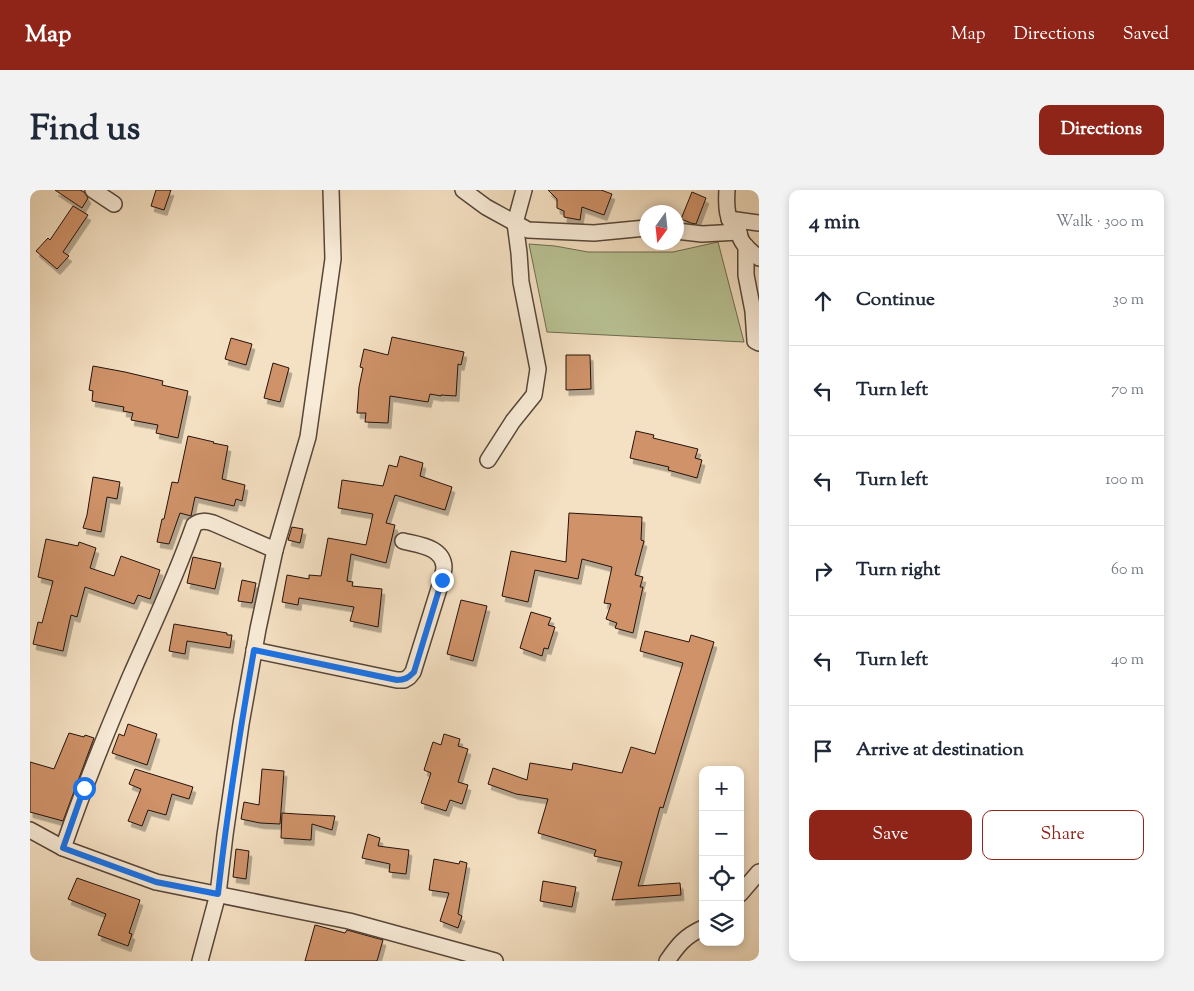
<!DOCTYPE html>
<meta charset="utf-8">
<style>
:root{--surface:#fff;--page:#f2f2f3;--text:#1f2937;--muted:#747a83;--line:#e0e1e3;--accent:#8f2418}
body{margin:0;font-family:"Sorts Mill Goudy",serif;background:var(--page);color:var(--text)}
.controls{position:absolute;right:15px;bottom:15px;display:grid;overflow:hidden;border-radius:10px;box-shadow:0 2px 8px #0003}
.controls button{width:45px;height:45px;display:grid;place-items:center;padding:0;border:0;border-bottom:1px solid var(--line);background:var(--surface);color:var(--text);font:25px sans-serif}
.compass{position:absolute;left:609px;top:15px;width:45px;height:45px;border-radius:50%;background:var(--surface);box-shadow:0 2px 8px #0003;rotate:195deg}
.stop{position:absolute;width:15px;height:15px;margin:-11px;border:4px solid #1a73e8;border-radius:50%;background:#fff}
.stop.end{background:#1a73e8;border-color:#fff;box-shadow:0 1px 5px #0008}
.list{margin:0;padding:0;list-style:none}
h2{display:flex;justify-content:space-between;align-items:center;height:65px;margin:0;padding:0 20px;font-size:21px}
h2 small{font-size:16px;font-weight:400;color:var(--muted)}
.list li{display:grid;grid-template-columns:32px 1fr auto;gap:15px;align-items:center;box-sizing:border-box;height:90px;padding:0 20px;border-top:1px solid var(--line)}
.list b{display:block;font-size:19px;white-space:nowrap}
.list em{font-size:16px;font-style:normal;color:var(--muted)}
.actions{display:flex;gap:10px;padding:15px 20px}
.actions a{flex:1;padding:11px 0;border:1px solid var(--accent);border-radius:10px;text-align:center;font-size:18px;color:var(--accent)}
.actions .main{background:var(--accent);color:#fff}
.icon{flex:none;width:28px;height:28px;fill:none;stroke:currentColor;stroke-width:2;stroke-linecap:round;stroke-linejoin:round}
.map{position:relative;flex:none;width:729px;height:771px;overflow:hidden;border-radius:10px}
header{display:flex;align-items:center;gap:30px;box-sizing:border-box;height:70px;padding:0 25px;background:var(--accent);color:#fff}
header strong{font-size:24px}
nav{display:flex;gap:28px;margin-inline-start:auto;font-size:18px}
.intro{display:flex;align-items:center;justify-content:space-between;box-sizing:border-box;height:120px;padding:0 30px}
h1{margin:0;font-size:35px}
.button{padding:12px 22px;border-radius:10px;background:var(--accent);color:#fff;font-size:18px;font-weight:700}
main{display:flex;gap:30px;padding:0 30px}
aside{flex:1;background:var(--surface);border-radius:10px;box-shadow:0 2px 8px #0003}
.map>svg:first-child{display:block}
.green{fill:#b9c395;stroke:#6e6b51}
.building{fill:#cf9269;stroke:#24130d;filter:url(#shadow)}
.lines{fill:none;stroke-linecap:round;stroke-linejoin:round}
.street-casing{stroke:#58463a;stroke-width:18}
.street{stroke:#f8ebd7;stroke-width:15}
.route{stroke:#1a73e8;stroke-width:6}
</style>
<header>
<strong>Map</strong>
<nav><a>Map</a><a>Directions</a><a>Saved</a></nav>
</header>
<div class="intro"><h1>Find us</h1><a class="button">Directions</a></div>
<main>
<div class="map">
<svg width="729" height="771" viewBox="0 0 729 771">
<defs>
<filter id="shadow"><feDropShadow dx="3" dy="5.5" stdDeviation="0" flood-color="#0004"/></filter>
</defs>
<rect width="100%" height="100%" fill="#f4e0c2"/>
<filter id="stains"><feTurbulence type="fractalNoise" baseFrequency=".004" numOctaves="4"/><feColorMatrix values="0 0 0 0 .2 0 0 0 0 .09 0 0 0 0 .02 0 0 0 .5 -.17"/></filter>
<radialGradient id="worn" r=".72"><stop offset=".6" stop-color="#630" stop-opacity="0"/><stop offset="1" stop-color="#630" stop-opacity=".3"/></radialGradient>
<polygon class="green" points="688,52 714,152 517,142 499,54 525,56 558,62 643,62"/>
<g class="building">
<polygon points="25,0 50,0 54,2 58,8 52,18"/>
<polygon points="126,0 141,0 134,20 121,16"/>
<polygon points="518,0 571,0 582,4 574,25 552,17 550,30 534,27 534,21 527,18 527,9"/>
<polygon points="662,2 676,8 666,34 661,33 651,29"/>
<polygon points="43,16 58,25 33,62 39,66 27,79 6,61 18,48 20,50"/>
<polygon points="362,147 434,162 431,175 428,174 426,206 411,205 411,206 400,204 398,212 360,206 358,233 335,232 336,223 327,223 329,197 333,178 330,177 334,159 358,165"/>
<polygon points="201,148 222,154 216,175 195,169"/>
<polygon points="536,165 560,165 561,199 536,200"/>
<polygon points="243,173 259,178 250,212 234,208"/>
<polygon points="63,176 95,182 133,191 132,195 158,201 148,248 126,243 128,235 101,230 103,223 93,221 94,217 62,211 63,201 59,200"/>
<polygon points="606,241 624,245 623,248 668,259 665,268 672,270 667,288 638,280 639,277 600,268"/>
<polygon points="158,246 184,252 183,253 198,256 192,289 215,295 212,311 206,309 204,316 165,307 161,326 150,323 139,354 127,352 132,329 134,329 142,292 148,293"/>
<polygon points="370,266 393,273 390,286 422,297 415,320 365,305 356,333 365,335 356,373 321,364 317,391 323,392 322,396 352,399 348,437 320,431 324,417 269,408 268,415 252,412 257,385 279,389 279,385 291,386 298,348 336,355 343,324 308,318 312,290 353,296 359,275 367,277"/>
<polygon points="63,287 90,292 87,309 77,307 71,342 53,338 57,325"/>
<polygon points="539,323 612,327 611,350 614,351 605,385 613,387 610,397 613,397 603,443 585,438 587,433 576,429 581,414 574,413 582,377 552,369 548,389 505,380 498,412 472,406 481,361 536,372"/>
<polygon points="262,337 273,339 270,353 258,350"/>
<polygon points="16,349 48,356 49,352 66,358 60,378 84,386 91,366 130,380 120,409 108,405 104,414 55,397 47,427 41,425 33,461 3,454 8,432 12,433 23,391 8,387"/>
<polygon points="163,367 191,373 185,399 157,393"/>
<polygon points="212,390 226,393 222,413 208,411"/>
<polygon points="431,410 457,416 443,471 417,464"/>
<polygon points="501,422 521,428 518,435 525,437 518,459 514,458 512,466 490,458"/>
<polygon points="144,434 197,443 197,445 202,445 200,458 157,451 155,464 139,461"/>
<polygon points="615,441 659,452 661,445 684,452 633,618 630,617 608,696 650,693 651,705 582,710 592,672 564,666 566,660 508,643 518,609 486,604 458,594 463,578 497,590 500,573 542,580 543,573 592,583 601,557 625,564 653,473 610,461"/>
<polygon points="98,534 127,544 117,575 82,563 89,544 94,546"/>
<polygon points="39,543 54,547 55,545 64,548 33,631 0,622 0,572 24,579"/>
<polygon points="414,544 430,549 428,556 438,559 428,592 438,595 432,614 420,610 416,621 391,613 401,583 394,580 403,552 411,555"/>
<polygon points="105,579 163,597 159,609 142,604 136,625 118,620 112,636 98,631 111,599 99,594"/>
<polygon points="232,579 254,581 250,634 230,633 211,629 214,612 229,615"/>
<polygon points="252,623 267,624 305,626 302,640 282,634 281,650 251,648"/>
<polygon points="338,644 350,648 348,656 379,660 376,684 359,682 360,674 332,668"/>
<polygon points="206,659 219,661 216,689 203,687"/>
<polygon points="404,669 429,674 430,671 437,673 428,724 432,726 428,738 410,731 419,703 399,700"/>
<polygon points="47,688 110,710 99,743 102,744 98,756 68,745 76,724 38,709"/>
<polygon points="513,691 546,697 542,717 510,711"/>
<polygon points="285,735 315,743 317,740 353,750 347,771 275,771"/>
</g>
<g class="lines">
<defs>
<g id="street">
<polyline points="63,0 84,14"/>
<polyline points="433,0 456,17 498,40 564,43 616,38"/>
<path d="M697,0C696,15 696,33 709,42C710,54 720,60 729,68"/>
<polyline points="699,29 729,33"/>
<polyline points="646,41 672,44 709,42"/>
<polyline points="716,56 716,85 723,121 725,151 729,153"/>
<polyline points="458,270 483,231 504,205 508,179 491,92 489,63 485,33 494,0"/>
<path d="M224,460L367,490H374L379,487L383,482L412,389C412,386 414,381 414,377C413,357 389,355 373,351"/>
<polyline points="0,640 33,658 126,692 319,731 465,771"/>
<path d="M33,658C53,600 76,543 100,487C122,437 146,387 164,335C170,330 176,331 183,333L245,360"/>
<polyline points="710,704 729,682"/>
<polyline points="170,771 188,704 195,645 211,534 228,439 245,360 278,247 303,69 301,0"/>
<path d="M637,771C648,755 655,746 673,738"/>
</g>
</defs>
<use href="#street" class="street-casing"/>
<use href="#street" class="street"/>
</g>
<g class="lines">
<path class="route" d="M54,598L33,658L126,692L188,704C197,622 210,541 224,460L367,490C375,490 378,488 384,482L412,390"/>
</g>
<rect width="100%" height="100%" filter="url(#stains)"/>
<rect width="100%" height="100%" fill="url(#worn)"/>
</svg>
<div class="controls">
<button>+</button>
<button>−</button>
<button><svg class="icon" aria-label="locate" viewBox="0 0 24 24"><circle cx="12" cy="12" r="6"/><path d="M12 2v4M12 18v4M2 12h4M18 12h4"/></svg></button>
<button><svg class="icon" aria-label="layers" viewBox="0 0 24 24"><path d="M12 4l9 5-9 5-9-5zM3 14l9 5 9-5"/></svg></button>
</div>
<svg class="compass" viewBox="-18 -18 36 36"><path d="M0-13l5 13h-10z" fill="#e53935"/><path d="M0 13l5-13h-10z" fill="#747a83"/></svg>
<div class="stop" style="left:54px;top:598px"></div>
<div class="stop end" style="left:412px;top:390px"></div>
</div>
<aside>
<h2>4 min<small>Walk · 300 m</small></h2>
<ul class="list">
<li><svg class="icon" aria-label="ahead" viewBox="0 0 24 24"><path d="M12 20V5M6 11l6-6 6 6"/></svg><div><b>Continue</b></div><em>30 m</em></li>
<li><svg class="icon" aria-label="left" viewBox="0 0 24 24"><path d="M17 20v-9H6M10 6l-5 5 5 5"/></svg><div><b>Turn left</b></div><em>70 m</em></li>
<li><svg class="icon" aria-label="left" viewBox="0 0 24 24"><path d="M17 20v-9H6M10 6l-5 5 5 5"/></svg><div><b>Turn left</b></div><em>100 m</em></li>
<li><svg class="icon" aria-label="right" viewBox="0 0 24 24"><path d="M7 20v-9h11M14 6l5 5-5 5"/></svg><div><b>Turn right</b></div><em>60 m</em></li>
<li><svg class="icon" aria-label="left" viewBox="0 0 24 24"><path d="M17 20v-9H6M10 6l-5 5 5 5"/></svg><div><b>Turn left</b></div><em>40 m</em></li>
<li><svg class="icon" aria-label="arrive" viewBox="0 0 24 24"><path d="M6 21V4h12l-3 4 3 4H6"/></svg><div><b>Arrive at destination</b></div></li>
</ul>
<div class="actions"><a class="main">Save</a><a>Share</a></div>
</aside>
</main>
